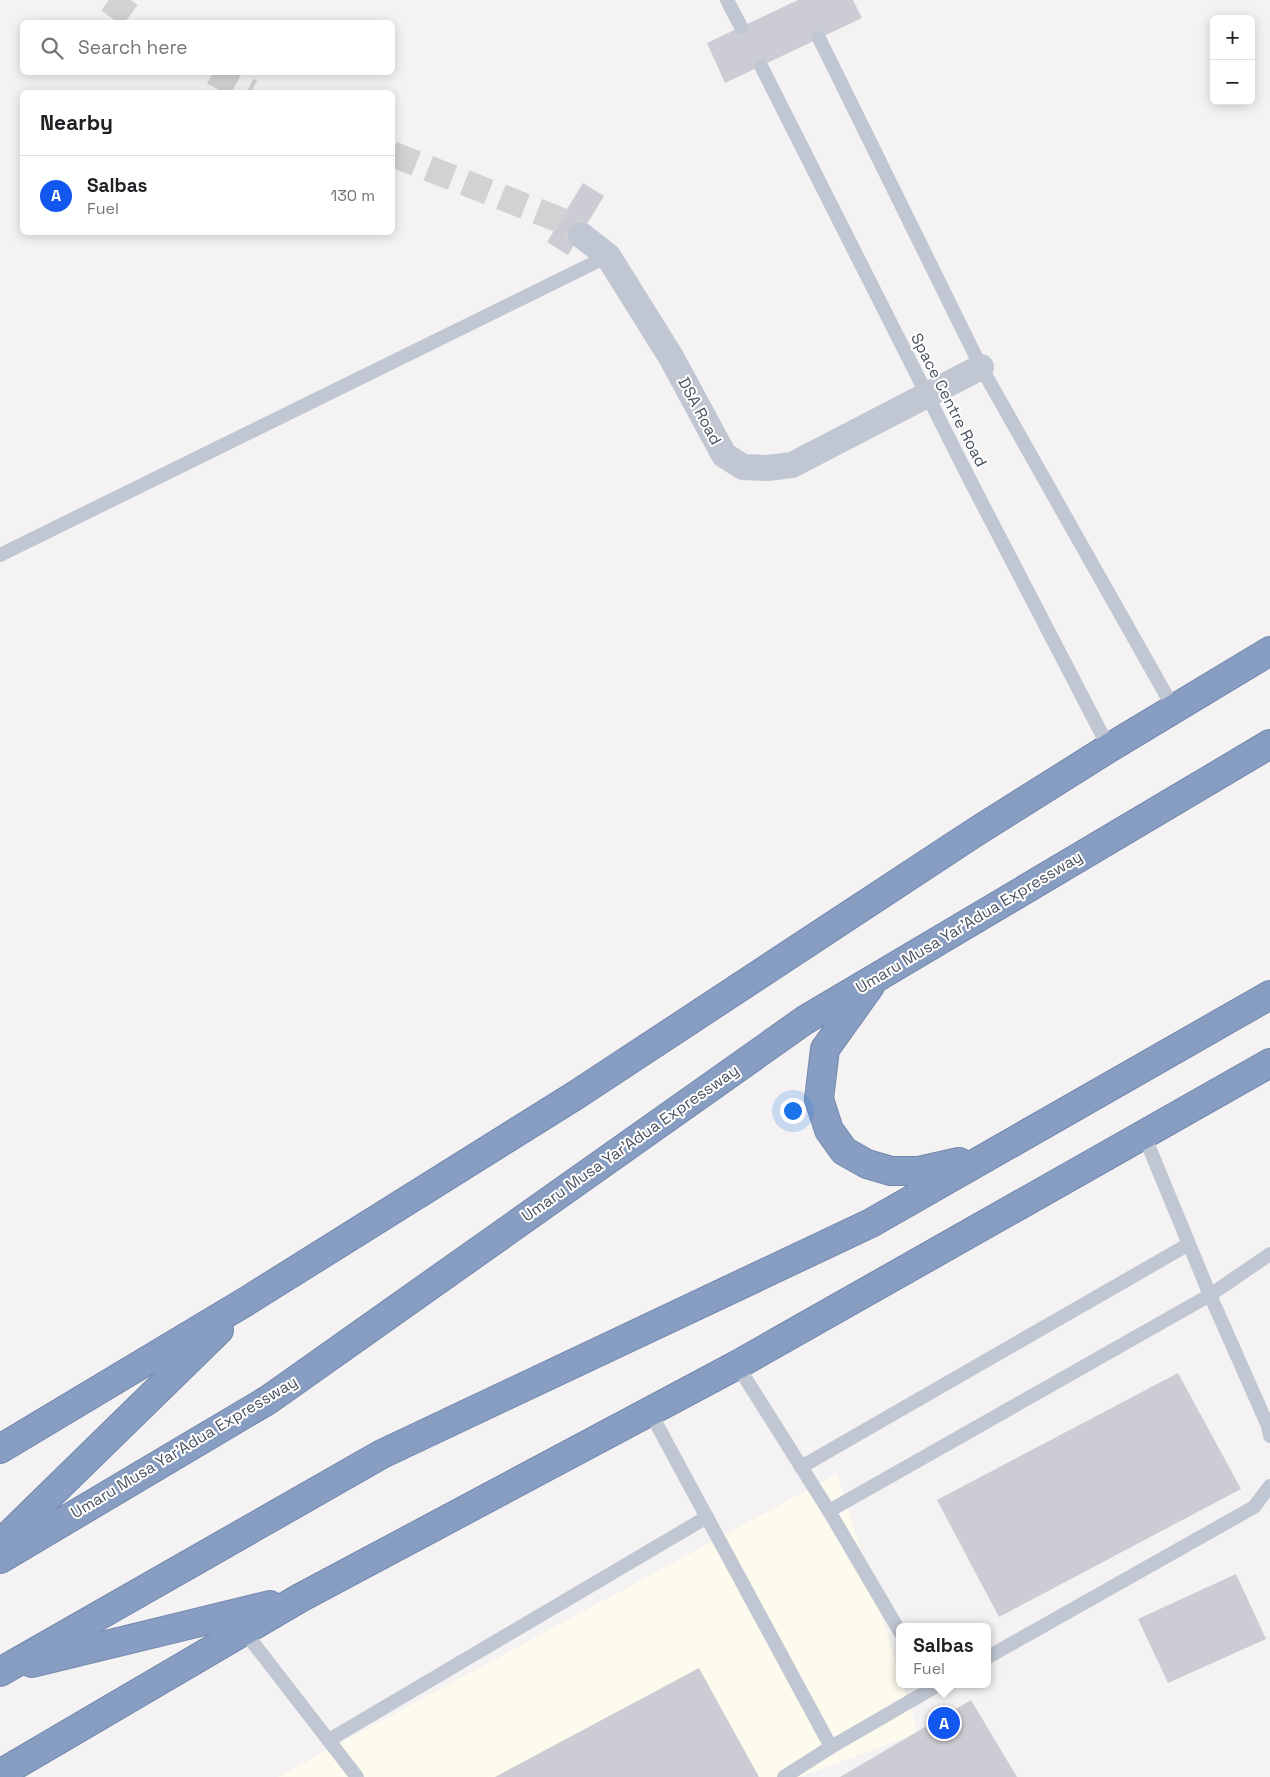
<!DOCTYPE html>
<meta charset="utf-8">
<style>
:root{--surface:#fff;--page:#f6f6f6;--text:#202124;--muted:#757577;--line:#e0e0e0;--accent:#1257ee}
body{margin:0;font-family:"Space Grotesk",sans-serif;background:var(--page);color:var(--text)}
.controls{position:absolute;right:15px;top:15px;display:grid;overflow:hidden;border-radius:8px;box-shadow:0 2px 12px #0003}
.controls button{width:45px;height:45px;display:grid;place-items:center;padding:0;border:0;border-bottom:1px solid var(--line);background:var(--surface);color:var(--text);font:25px sans-serif}
.you{position:absolute;left:792px;top:1110px;width:18px;height:18px;margin:-12px;border:4px solid #fff;border-radius:50%;background:#1a73e8;box-shadow:0 0 0 8px #1a73e833}
.badge{display:grid;place-items:center;width:32px;height:32px;border-radius:50%;background:var(--accent);color:#fff;font-size:16px;font-weight:700}
.pin{position:absolute;translate:-50% -50%;border:2px solid #fff;box-shadow:0 1px 5px #0006}
.popup{position:absolute;left:896px;top:1623px;width:95px;height:65px;box-sizing:border-box;display:grid;place-content:center;border-radius:8px;background:var(--surface);filter:drop-shadow(0 1px 4px #0005);font-size:16px;white-space:nowrap;color:var(--muted)}
.popup b{font-size:19px;color:var(--text)}
.popup::after{content:'';position:absolute;left:50%;top:100%;margin-left:-10px;border:10px solid transparent;border-top-color:var(--surface)}
.list{margin:0;padding:0;list-style:none}
h2{display:flex;justify-content:space-between;align-items:center;height:65px;margin:0;padding:0 20px;font-size:21px}
h2 small{font-size:16px;font-weight:400;color:var(--muted)}
.list li{display:grid;grid-template-columns:32px 1fr auto;gap:15px;align-items:center;box-sizing:border-box;height:80px;padding:0 20px;border-top:1px solid var(--line)}
.list b{display:block;font-size:19px;white-space:nowrap}
.list p{margin:0;font-size:16px;white-space:nowrap;color:var(--muted)}
.list em{font-size:16px;font-style:normal;color:var(--muted)}
.icon{flex:none;width:28px;height:28px;fill:none;stroke:currentColor;stroke-width:2;stroke-linecap:round;stroke-linejoin:round}
.map{position:relative;flex:none;width:1270px;height:1777px;overflow:hidden}
.search{position:absolute;background:var(--surface);box-shadow:0 2px 12px #0003;left:20px;top:20px;width:375px;height:55px;display:flex;align-items:center;gap:12px;box-sizing:border-box;padding:0 18px;border-radius:8px;color:var(--muted);font-size:19px}
.panel{position:absolute;background:var(--surface);box-shadow:0 2px 12px #0003;left:20px;top:90px;width:375px;height:145px;border-radius:8px}
.map>svg:first-child{display:block}
.commercial{fill:#fdfbed}
.building{fill:#cccdd4}
.lines{fill:none;stroke-linecap:round;stroke-linejoin:round}
.street-tunnel{stroke:#d2d2d5;stroke-width:26;stroke-dasharray:26 13;stroke-linecap:butt}
.highway-casing{stroke:#7388ae;stroke-width:30}
.lane{stroke:#c0c7d2;stroke-width:14}
.street{stroke:#c0c7d2;stroke-width:26}
.highway{stroke:#889dc2;stroke-width:28}
.labels{text-anchor:middle;dominant-baseline:central;stroke-width:4;stroke-linejoin:round;paint-order:stroke}
.street-label{font-size:16px;fill:#495261;stroke:#fff}
</style>
<div class="map">
<svg width="1270" height="1777" viewBox="0 0 1270 1777">
<rect width="100%" height="100%" fill="#f4f2f2"/>
<polygon class="commercial" points="837,1474 900,1675 900,1684 903,1684 918,1733 799,1777 278,1777"/>
<g class="building">
<polygon points="798,0 853,0 862,18 725,83 707,43"/>
<polygon points="583,183 604,196 568,255 547,242"/>
<polygon points="1178,1373 1241,1489 999,1617 937,1500"/>
<polygon points="1236,1574 1266,1639 1168,1683 1138,1619"/>
<polygon points="699,1668 759,1777 495,1777"/>
<polygon points="971,1700 1017,1777 840,1777"/>
</g>
<g class="lines">
<g class="street-tunnel">
<polyline points="109,0 139,22"/>
<polyline points="213,72 251,92"/>
<polyline points="392,154 560,220 581,235"/>
</g>
<defs>
<g id="highway">
<polyline points="870,986 825,1049 819,1099 829,1130 844,1151 867,1164 891,1171 919,1171 959,1162"/>
<polyline points="0,1449 250,1299 576,1095 974,833 1109,748 1270,651"/>
<polyline points="0,1544 219,1330"/>
<polyline points="0,1559 268,1400 805,1020 1270,744"/>
<polyline points="32,1663 270,1605"/>
<polyline points="0,1672 382,1454 871,1223 1270,995"/>
<polyline points="0,1774 300,1598 737,1365 1270,1063"/>
</g>
</defs>
<use href="#highway" class="highway-casing"/>
<g class="lane">
<polyline points="727,0 741,27"/>
<polyline points="819,38 981,367 1174,709"/>
<polyline points="761,66 972,484 1109,748"/>
<polyline points="0,555 608,256"/>
<polyline points="1144,1135 1210,1295 1268,1426 1270,1436"/>
<polyline points="737,1365 829,1511 900,1632"/>
<polyline points="650,1412 831,1747"/>
<polyline points="801,1467 1189,1244"/>
<polyline points="829,1511 1210,1295 1270,1254"/>
<polyline points="244,1631 357,1777"/>
<polyline points="988,1657 1254,1507 1270,1486"/>
<polyline points="329,1740 707,1517"/>
<polyline points="784,1777 831,1747 933,1688"/>
</g>
<polyline class="street" points="581,235 608,256 671,357 724,455 743,467 767,468 792,465 981,367"/>
<use href="#highway" class="highway"/>
</g>
<g class="labels">
<g class="street-label">
<text transform="translate(949 400) rotate(63)">Space Centre Road</text>
<text transform="translate(700 411) rotate(62)">DSA Road</text>
<text transform="translate(969 922) rotate(-31)">Umaru Musa Yar'Adua Expressway</text>
<text transform="translate(630 1143) rotate(-35)">Umaru Musa Yar'Adua Expressway</text>
<text transform="translate(184 1447) rotate(-31)">Umaru Musa Yar'Adua Expressway</text>
</g>
</g>
</svg>
<div class="controls">
<button>+</button>
<button>−</button>
</div>
<div class="you"></div>
<div class="pin badge" style="left:944px;top:1723px">A</div>
<div class="popup"><b>Salbas</b>Fuel</div>
<div class="search"><svg class="icon" aria-label="search" viewBox="0 0 24 24"><circle cx="10" cy="10" r="6"/><path d="M15 15l6 6"/></svg>Search here</div>
<section class="panel">
<h2>Nearby<small></small></h2>
<ul class="list">
<li><span class="badge">A</span><div><b>Salbas</b><p>Fuel</p></div><em>130 m</em></li>
</ul>
</section>
</div>
